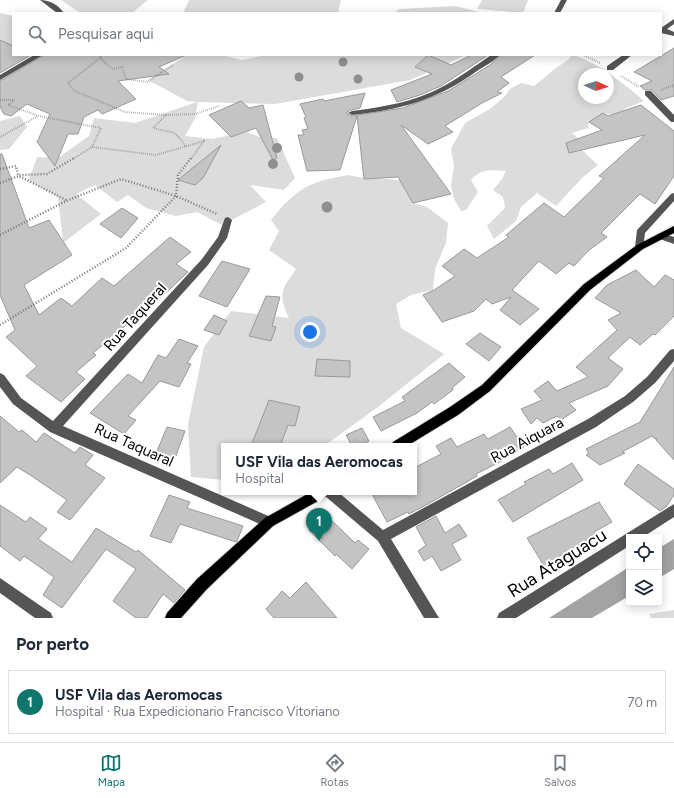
<!DOCTYPE html>
<html lang="pt">
<meta charset="utf-8">
<style>
:root{--surface:#fff;--page:#f6f6f7;--text:#1f2937;--muted:#747a83;--line:#e0e1e3;--accent:#0f766e}
body{margin:0;font-family:Figtree,sans-serif;background:var(--page);color:var(--text)}
.controls{position:absolute;right:12px;bottom:12px;display:grid;overflow:hidden;border-radius:0px;box-shadow:0 2px 10px #0003}
.controls button{width:36px;height:36px;display:grid;place-items:center;padding:0;border:0;border-bottom:1px solid var(--line);background:var(--surface);color:var(--text);font:20px sans-serif}
.compass{position:absolute;left:578px;top:68px;width:36px;height:36px;border-radius:50%;background:var(--surface);box-shadow:0 2px 10px #0003;rotate:93deg}
.you{position:absolute;left:310px;top:332px;width:14px;height:14px;margin:-10px;border:3px solid #fff;border-radius:50%;background:#1a73e8;box-shadow:0 0 0 6px #1a73e833}
.badge{display:grid;place-items:center;width:26px;height:26px;border-radius:50%;background:var(--accent);color:#fff;font-size:13px;font-weight:700}
.pin{position:absolute;translate:-50% -33px;filter:drop-shadow(0 1px 2px #0008)}
.pin::after{content:'';position:absolute;top:21px;width:14px;height:12px;background:inherit;clip-path:polygon(0 0,100% 0,50% 100%)}
.popup{position:absolute;left:221px;top:443px;width:196px;height:52px;box-sizing:border-box;display:grid;place-content:center;border-radius:0px;background:var(--surface);filter:drop-shadow(0 1px 3px #0005);font-size:13px;white-space:nowrap;color:var(--muted)}
.popup b{font-size:15px;color:var(--text)}
.popup::after{content:'';position:absolute;left:50%;top:100%;margin-left:-8px;border:8px solid transparent;border-top-color:var(--surface)}
.list{margin:0;padding:0;list-style:none}
h2{display:flex;justify-content:space-between;align-items:center;height:52px;margin:0;padding:0 16px;font-size:17px}
h2 small{font-size:13px;font-weight:400;color:var(--muted)}
.list li{display:grid;grid-template-columns:26px 1fr auto;gap:12px;align-items:center;box-sizing:border-box;height:64px;margin:0 8px 8px;padding:0 8px;border:1px solid var(--line);border-radius:0px}
.list b{display:block;font-size:15px;white-space:nowrap}
.list p{margin:0;font-size:13px;white-space:nowrap;color:var(--muted)}
.list em{font-size:13px;font-style:normal;color:var(--muted)}
.icon{flex:none;width:22px;height:22px;fill:none;stroke:currentColor;stroke-width:2;stroke-linecap:round;stroke-linejoin:round}
.map{position:relative;flex:none;width:674px;height:618px;overflow:hidden}
.search{position:absolute;background:var(--surface);box-shadow:0 2px 10px #0003;left:12px;right:12px;top:12px;height:44px;display:flex;align-items:center;gap:10px;box-sizing:border-box;padding:0 14px;border-radius:0px;color:var(--muted);font-size:15px}
.sheet{height:124px;background:var(--surface)}
nav{display:flex;justify-content:space-around;align-items:center;box-sizing:border-box;height:56px;border-top:1px solid var(--line);background:var(--surface);font-size:11px;color:var(--muted)}
nav a{display:grid;justify-items:center;gap:2px}
nav .on{color:var(--accent)}
.map>svg:first-child{display:block}
.green{fill:#dcdcdc;fill-rule:evenodd}
.water{fill:#a3a3a3}
.building{fill:#c4c4c4;stroke:#999}
.lines{fill:none;stroke-linecap:round;stroke-linejoin:round}
.major-casing{stroke:#dbdbdb;stroke-width:2}
.path-far1{stroke:#777;stroke-width:2;stroke-dasharray:0.5 1.5;stroke-linecap:butt}
.path{stroke:#777;stroke-width:2.5;stroke-dasharray:1 2;stroke-linecap:butt}
.minor{fill:#555;fill-rule:evenodd}
.major{fill:#000;fill-rule:evenodd}
.tree{fill:#8f8f8f}
.labels{text-anchor:middle;dominant-baseline:central;stroke-width:4;stroke-linejoin:round;paint-order:stroke}
.street-label{font-size:15px;fill:#000;stroke:#fff}
.near-street-label{font-size:18px;fill:#000;stroke:#fff}
</style>
<div class="map">
<svg width="674" height="618" viewBox="0 0 674 618">
<rect width="100%" height="100%" fill="#fff"/>
<g class="green">
<polygon points="61,0 148,0 132,13 80,13"/>
<polygon points="189,0 341,0 338,13 183,13"/>
<polygon points="482,0 528,0 523,13 477,9"/>
<polygon points="455,6 483,13 393,13 400,9"/>
<polygon points="0,13 13,16 13,49 0,57"/>
<polygon points="187,55 220,55 242,60 267,55 467,55 410,80 275,104 198,102 195,118 185,136 212,139 246,132 260,137 277,138 295,178 284,190 250,185 266,202 222,225 197,212 176,216 146,208 128,195 117,202 95,185 76,194 101,214 63,243 58,197 28,180 33,169 37,157 58,158 89,136 94,118 135,123 197,102 187,101 148,80"/>
<path d="M572,55C595,60 627,86 644,101L624,109L629,115H613L603,113L589,122L588,128L572,133L579,139L582,150L598,165L583,177L556,206L537,193L521,207L516,221L494,239L487,226L505,208L503,197L493,190L502,179L506,171C492,170 481,168 471,180L478,192L466,210L461,211L454,199L451,185L454,165L451,149L465,123L490,109L504,97L510,89L521,83L534,86L556,68L569,59ZM584,74H608V98H584Z"/>
<polygon points="20,116 27,127 9,149 0,150 0,121"/>
<path d="M349,175C366,180 382,178 400,180L413,203L427,207L448,223L446,243L435,269L433,290L411,295L396,304L401,328L444,354L378,407L324,446H224V480L191,477L188,424L204,347L231,311L289,318C277,293 282,290 296,269L269,250L279,231L271,220C296,189 309,181 349,175Z"/>
<polygon points="674,610 674,618 651,618 649,614"/>
</g>
<g class="water">
<polygon points="674,539 674,569 659,578 659,548"/>
<polygon points="629,567 629,596 592,618 549,618"/>
</g>
<g class="building">
<polygon points="0,40 13,46 13,55 31,55 0,73"/>
<polygon points="674,48 674,96 661,100 652,90 645,90 640,86 652,81 634,72"/>
<polygon points="44,55 186,55 159,67 169,74 118,81 136,99 102,114 98,110 84,117 78,134 68,134 55,166 37,142 50,114 27,104 11,116 4,114 0,107 0,81"/>
<polygon points="428,55 451,65 471,55 488,55 441,86 420,95 397,102 391,90 432,74 415,67"/>
<polygon points="501,55 535,55 501,77 509,83 497,92 502,93 482,103 445,126 453,132 428,144 401,125 451,194 413,203 398,177 364,179 357,116 340,170 307,171 298,135 304,135 302,130 308,129 304,118 306,117 300,104 323,99 324,101 365,93 360,108 351,110 347,112 347,114 352,116 403,108 448,91 490,65"/>
<polygon points="241,101 249,108 263,105 277,158 273,160 256,128 231,137 209,115"/>
<polygon points="641,105 674,131 674,176 655,204 640,194 601,233 607,237 588,251 574,266 569,263 556,274 539,261 512,290 539,309 520,325 500,310 511,297 492,304 486,299 474,311 442,322 423,295 434,290 455,276 442,266 464,249 477,258 509,237 506,235 544,203 564,217 604,178 599,176 645,135 569,153 566,143 602,130 589,122 603,113 608,116"/>
<polygon points="221,145 203,178 195,185 178,180"/>
<polygon points="0,154 2,154 29,228 49,220 72,255 24,285 39,315 61,298 72,306 102,278 114,286 170,237 191,252 176,264 188,272 139,318 137,316 93,353 96,355 76,372 85,379 61,402 26,376 37,366 6,337 15,330 0,295"/>
<polygon points="122,208 138,218 121,238 100,224"/>
<polygon points="222,261 250,269 227,307 199,296"/>
<polygon points="636,270 654,287 665,275 674,280 674,316 655,335 653,334 640,345 630,337 608,358 623,369 608,386 569,403 576,410 561,420 557,416 543,423 537,418 531,424 521,409 542,400 534,391 548,381 557,391 588,377 576,367 617,330 608,320 621,313 595,298 607,285"/>
<polygon points="266,296 280,297 272,326 276,327 271,341 249,336"/>
<polygon points="214,315 227,321 219,335 204,330"/>
<polygon points="480,333 501,347 489,361 466,344"/>
<polygon points="179,339 198,346 187,363 191,364 179,387 160,381 128,416 136,420 124,434 90,413 128,374 142,383 158,355 166,358"/>
<polygon points="317,359 350,361 350,377 315,376"/>
<polygon points="449,363 465,377 452,388 453,390 434,404 432,402 417,413 381,431 373,417 405,401 402,397"/>
<polygon points="674,367 674,460 656,440 657,438 655,439 652,436 622,452 625,453 600,465 586,455 589,453 586,449 640,422"/>
<polygon points="269,400 300,407 295,426 288,425 280,446 251,446"/>
<polygon points="0,416 19,432 22,430 36,442 44,433 75,453 80,447 93,455 85,465 105,478 70,520 57,512 67,500 30,475 17,467 0,483"/>
<polygon points="167,427 185,431 174,461 155,456"/>
<polygon points="510,427 524,447 501,459 502,461 476,474 477,476 428,504 409,514 408,512 387,522 371,492 414,492 414,468 441,454 436,446 451,438 457,447 484,434 488,439"/>
<polygon points="362,428 369,441 359,446 352,446 346,435"/>
<polygon points="572,463 583,480 513,522 498,500 526,484 524,482 549,469 553,474"/>
<polygon points="638,464 674,489 674,495 666,507 660,511 624,484"/>
<polygon points="169,495 190,502 187,508 243,526 237,541 236,542 180,524 171,543 150,536"/>
<polygon points="599,502 612,522 594,532 596,535 558,557 561,562 546,569 527,538"/>
<polygon points="0,505 26,522 30,517 47,529 38,539 72,562 96,528 136,552 138,550 185,590 174,603 163,594 147,618 136,618 113,601 136,569 106,549 62,608 43,595 54,577 24,556 20,561 0,546"/>
<polygon points="325,514 355,543 358,540 369,549 352,569 336,554 335,556 309,530"/>
<polygon points="436,516 445,533 459,524 467,536 452,544 461,560 441,571 432,556 424,561 418,551 426,545 416,527"/>
<polygon points="306,582 337,618 274,618 266,609 282,591 290,598"/>
</g>
<g class="lines">
<defs>
<g id="major">
<polygon points="674,226 674,233 643,249 590,290 490,391 458,415 407,446 391,446 393,442 450,407 482,385 584,284 637,245"/>
<polygon points="311,492 329,492 327,496 273,526 207,589 181,618 165,618 167,613 197,579 265,518"/>
</g>
</defs>
<use href="#major" class="major-casing"/>
<g class="path-far1">
<polyline points="102,55 100,58 112,69 122,67 126,79 147,82 173,65"/>
<polyline points="583,55 600,63"/>
<polyline points="100,58 68,83 75,91 125,112 166,115"/>
<polyline points="621,76 639,87"/>
<polyline points="661,90 674,85"/>
<polyline points="0,100 14,100 8,105 39,116 101,128 92,147 73,159"/>
<polyline points="0,137 38,116"/>
<polyline points="186,146 175,133 153,128 166,115 195,114 219,106"/>
<polyline points="92,147 156,155 204,141 191,159"/>
</g>
<g class="path">
<polyline points="0,169 16,166 18,175 47,174 74,158"/>
<polyline points="0,183 19,176 66,200"/>
<polyline points="0,235 66,201 121,179 176,196 217,214"/>
<polyline points="0,325 126,248 176,196 178,175 191,158"/>
</g>
<g class="minor">
<path d="M40,0C50,0 58,5 64,13H57Z"/>
<polygon points="561,0 567,0 560,13 554,13"/>
<polygon points="674,19 674,24 667,29 674,32 674,36 661,33 661,28"/>
<polygon points="34,55 43,55 0,80 0,75"/>
<path d="M491,55H500C494,61 485,66 477,71C437,100 400,110 352,115L348,113L352,111C383,107 414,102 442,87C459,78 475,66 491,55Z"/>
<polygon points="623,55 632,55 613,70 607,70 607,66"/>
<polygon points="645,91 651,91 674,115 674,122 671,122 645,95"/>
<polygon points="674,193 674,201 645,233 643,249 637,249 635,247 637,230 671,194"/>
<polygon points="228,217 232,220 227,238 208,265 63,426 273,518 275,522 273,526 269,528 50,432 13,404 0,387 0,373 4,375 21,398 53,421 202,259 218,237 225,218"/>
<polygon points="660,233 674,237 674,244 657,238 655,236"/>
<polygon points="674,349 674,361 655,383 633,402 596,427 391,539 439,618 424,618 378,541 325,496 323,492 338,492 383,530 588,419 625,396 647,377 670,350"/>
<polygon points="674,504 674,517 643,537 629,537 629,546 516,618 497,618 499,613"/>
<polygon points="0,578 51,613 53,618 35,618 0,593"/>
</g>
<use href="#major" class="major"/>
</g>
<g class="tree">
<circle cx="343" cy="62" r="4.5"/>
<circle cx="299" cy="77" r="4.5"/>
<circle cx="358" cy="79" r="4.5"/>
<circle cx="277" cy="148" r="5"/>
<circle cx="273" cy="164" r="5"/>
<circle cx="327" cy="207" r="5.5"/>
</g>
<g class="labels">
<g class="street-label">
<text transform="translate(135 317) rotate(-48)">Rua Taqueral</text>
<text transform="translate(527 440) rotate(-28)">Rua Aiquara</text>
<text transform="translate(134 445) rotate(24)">Rua Taquaral</text>
</g>
<g class="near-street-label">
<text transform="translate(557 563) rotate(-32)">Rua Ataguacu</text>
</g>
</g>
</svg>
<div class="controls">
<button><svg class="icon" aria-label="locate" viewBox="0 0 24 24"><circle cx="12" cy="12" r="6"/><path d="M12 2v4M12 18v4M2 12h4M18 12h4"/></svg></button>
<button><svg class="icon" aria-label="layers" viewBox="0 0 24 24"><path d="M12 4l9 5-9 5-9-5zM3 14l9 5 9-5"/></svg></button>
</div>
<svg class="compass" viewBox="-18 -18 36 36"><path d="M0-13l5 13h-10z" fill="#e53935"/><path d="M0 13l5-13h-10z" fill="#747a83"/></svg>
<div class="you"></div>
<div class="pin badge" style="left:319px;top:541px">1</div>
<div class="popup"><b>USF Vila das Aeromocas</b>Hospital</div>
<div class="search"><svg class="icon" aria-label="search" viewBox="0 0 24 24"><circle cx="10" cy="10" r="6"/><path d="M15 15l6 6"/></svg>Pesquisar aqui</div>
</div>
<section class="sheet">
<h2>Por perto<small></small></h2>
<ul class="list">
<li><span class="badge">1</span><div><b>USF Vila das Aeromocas</b><p>Hospital · Rua Expedicionario Francisco Vitoriano</p></div><em>70 m</em></li>
</ul>
</section>
<nav>
<a class="on"><svg class="icon" aria-label="map" viewBox="0 0 24 24"><path d="M3 6l6-2 6 2 6-2v14l-6 2-6-2-6 2zM9 4v14M15 6v14"/></svg>Mapa</a>
<a><svg class="icon" aria-label="directions" viewBox="0 0 24 24"><path d="M12 3l9 9-9 9-9-9zM9 14v-3h6M13 9l2 2-2 2"/></svg>Rotas</a>
<a><svg class="icon" aria-label="saved" viewBox="0 0 24 24"><path d="M7 4h10v16l-5-4-5 4z"/></svg>Salvos</a>
</nav>
